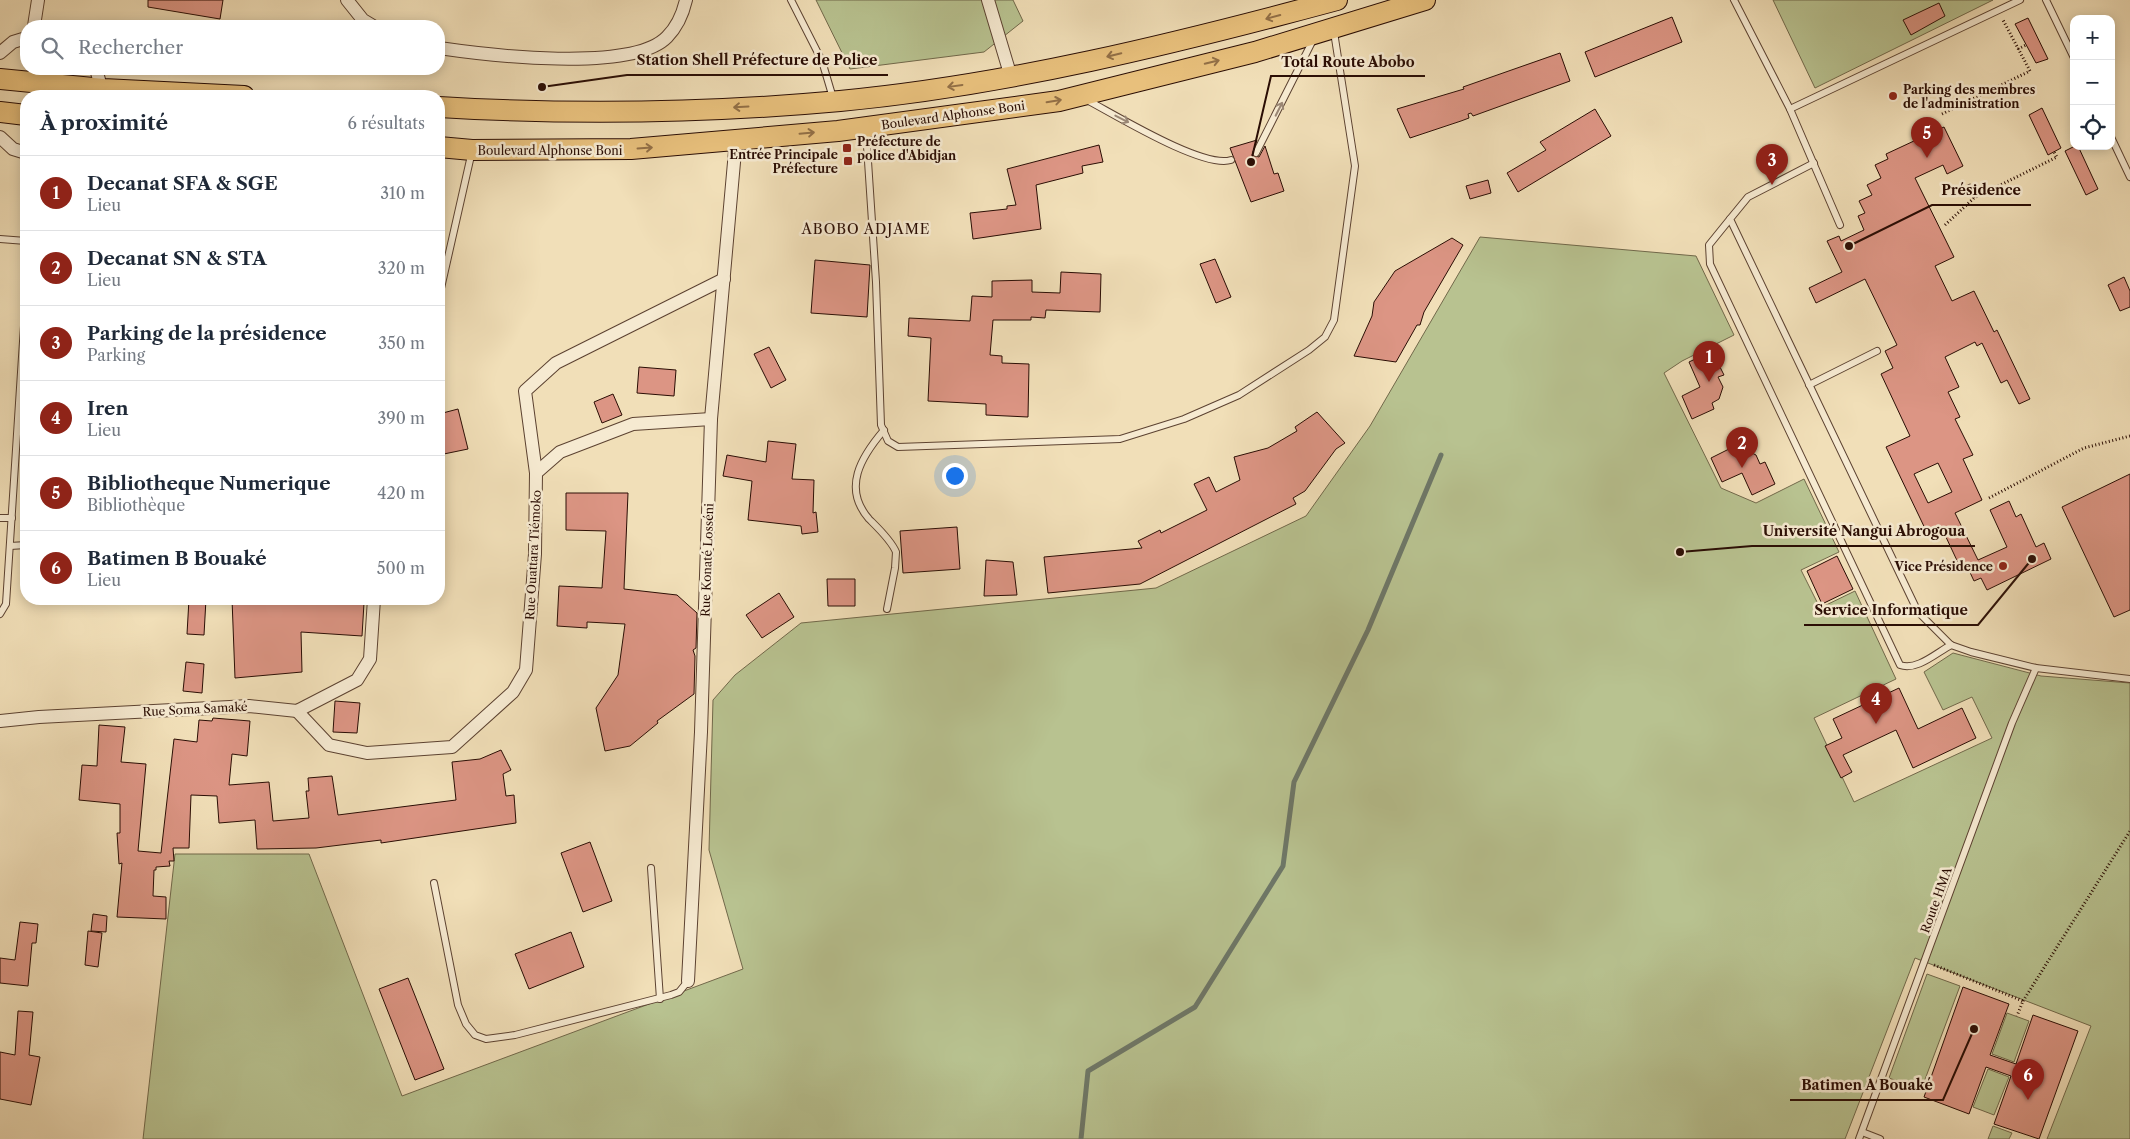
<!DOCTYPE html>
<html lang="fr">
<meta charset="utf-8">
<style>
:root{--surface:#fff;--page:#f6f6f7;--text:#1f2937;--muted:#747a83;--line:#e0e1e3;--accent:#8f2418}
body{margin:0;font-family:"Libre Caslon Text",serif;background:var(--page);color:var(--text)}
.controls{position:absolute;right:15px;top:15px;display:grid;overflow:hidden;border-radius:10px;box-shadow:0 2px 12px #0003}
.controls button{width:45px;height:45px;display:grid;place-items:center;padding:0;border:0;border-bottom:1px solid var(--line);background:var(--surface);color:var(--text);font:25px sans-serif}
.you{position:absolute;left:954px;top:475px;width:18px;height:18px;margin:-12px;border:4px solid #fff;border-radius:50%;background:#1a73e8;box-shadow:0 0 0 8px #1a73e833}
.badge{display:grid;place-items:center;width:32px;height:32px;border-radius:50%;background:var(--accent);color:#fff;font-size:16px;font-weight:700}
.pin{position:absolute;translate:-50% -41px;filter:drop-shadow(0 1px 2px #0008)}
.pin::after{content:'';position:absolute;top:26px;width:18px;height:15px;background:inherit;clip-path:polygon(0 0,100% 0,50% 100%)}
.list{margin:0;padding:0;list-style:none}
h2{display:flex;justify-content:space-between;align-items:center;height:65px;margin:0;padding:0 20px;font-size:21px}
h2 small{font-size:16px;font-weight:400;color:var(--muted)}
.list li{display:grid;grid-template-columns:32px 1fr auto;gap:15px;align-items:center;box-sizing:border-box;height:75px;padding:0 20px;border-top:1px solid var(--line)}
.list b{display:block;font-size:19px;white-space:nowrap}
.list p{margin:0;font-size:16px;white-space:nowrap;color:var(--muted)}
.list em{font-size:16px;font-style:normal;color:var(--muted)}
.icon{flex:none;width:28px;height:28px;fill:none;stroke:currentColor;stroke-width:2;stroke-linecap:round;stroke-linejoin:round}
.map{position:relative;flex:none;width:2130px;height:1139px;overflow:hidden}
.search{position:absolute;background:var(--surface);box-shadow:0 2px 12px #0003;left:20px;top:20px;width:425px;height:55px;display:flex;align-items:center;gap:12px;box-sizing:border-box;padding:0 18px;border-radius:20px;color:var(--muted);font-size:19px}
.panel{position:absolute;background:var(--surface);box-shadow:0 2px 12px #0003;left:20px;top:90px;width:425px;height:515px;border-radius:20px}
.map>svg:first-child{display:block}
.green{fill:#b8c290;stroke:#71684a}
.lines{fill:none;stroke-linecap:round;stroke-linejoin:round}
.stream{stroke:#6e7767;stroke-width:5}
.building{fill:#dc9584;stroke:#2a0d04;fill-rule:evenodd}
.service-casing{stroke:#5c4231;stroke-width:8}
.minor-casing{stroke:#5c4231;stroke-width:14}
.primary-casing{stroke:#2a0d04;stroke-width:22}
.path{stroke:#2a0d04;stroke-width:3;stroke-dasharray:1 2.5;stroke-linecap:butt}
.service{stroke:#f6ead1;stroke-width:6}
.minor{stroke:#f6ead1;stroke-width:12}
.primary{stroke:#e8c07c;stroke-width:20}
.oneway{stroke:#926f46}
.oneway2{stroke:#9a8775}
.poi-dot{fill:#8f2418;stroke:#f6ead1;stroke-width:2}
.labels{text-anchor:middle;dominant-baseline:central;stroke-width:5;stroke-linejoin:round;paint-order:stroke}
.poi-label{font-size:12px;font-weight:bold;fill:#2a0d04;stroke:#f6ead1;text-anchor:start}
.street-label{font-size:12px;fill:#2a0d04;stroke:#f6ead1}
.neighbourhood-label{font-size:14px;letter-spacing:1px;fill:#2a0d04;stroke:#f6ead1}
.leader{fill:none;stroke:#2a0d04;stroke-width:2}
.callout-dot{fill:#2a0d04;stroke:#f6ead1;stroke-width:2}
.callout-label{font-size:14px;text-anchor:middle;font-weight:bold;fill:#2a0d04;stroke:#f6ead1;stroke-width:5;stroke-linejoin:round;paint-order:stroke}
</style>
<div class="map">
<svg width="2130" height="1139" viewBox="0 0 2130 1139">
<rect width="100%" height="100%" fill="#f1dfb8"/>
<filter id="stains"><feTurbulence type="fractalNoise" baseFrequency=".004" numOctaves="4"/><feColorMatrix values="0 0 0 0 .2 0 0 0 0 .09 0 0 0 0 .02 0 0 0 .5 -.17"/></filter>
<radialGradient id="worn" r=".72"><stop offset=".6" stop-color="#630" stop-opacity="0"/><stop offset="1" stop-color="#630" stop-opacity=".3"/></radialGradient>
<g class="green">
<polygon points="816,0 1013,0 1023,21 984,52 850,69"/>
<polygon points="1773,0 1993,0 1815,88"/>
<polygon points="1480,237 1696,256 1734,335 1682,361 1664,373 1721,488 1756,503 1804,479 1839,552 1801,570 1820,608 1855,591 1896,679 1814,718 1854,802 1992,738 1972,697 1943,710 1924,672 1953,653 2041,676 2130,683 2130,1139 2047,1139 2091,1026 1915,958 1845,1139 143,1139 175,854 309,854 402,1096 743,969 709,850 713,700 735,675 801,623 1156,588 1306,516 1370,426"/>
<polygon points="1927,974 1960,986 1921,1090 1889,1078"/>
<polygon points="2007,1013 2029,1021 2014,1062 1992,1054"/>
<polygon points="1988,1069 2009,1077 1994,1115 1973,1107"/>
<polygon points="1993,1126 2012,1133 2009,1139 1988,1139"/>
</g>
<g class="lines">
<polyline class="stream" points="1081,1139 1088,1071 1195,1007 1283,866 1294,782 1368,630 1441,455"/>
</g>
<g class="building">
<polygon points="148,0 223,0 220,19 148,7"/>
<polygon points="1939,3 1945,16 1911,35 1903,20"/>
<polygon points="1672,17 1682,42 1595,77 1585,52"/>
<polygon points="2028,18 2048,59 2036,63 2015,24"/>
<polygon points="1560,53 1570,81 1473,116 1471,113 1468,114 1469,118 1461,121 1410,138 1397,109 1464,89 1463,87"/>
<polygon points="2042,108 2061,148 2048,155 2029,115"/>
<polygon points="1595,109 1611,136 1518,192 1507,173 1546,150 1540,142"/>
<path d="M1944,127L1963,166L1947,174L1943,165L1915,178L1954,257L1935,266L1952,301L1974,291L1994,332L1997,330L2030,399L2019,404L2007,380L2001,383L1982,343L1977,346L1975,342L1945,357L1959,387L1948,392L1960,417L1955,419L1973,455L1963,459L1982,500L1955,513L1978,560L2007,547L1990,510L2009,501L2016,517L2021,514L2036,547L2044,543L2051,559L1987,590L1981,578L1974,581L1967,566L1961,569L1945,535L1931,541L1886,447L1910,436L1881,374L1893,368L1885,351L1897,345L1865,279L1816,303L1809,288L1842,272L1827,241L1839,236L1841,241L1864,230L1858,216L1865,213L1859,201L1872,195L1867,185L1881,178L1875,165L1888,159L1886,154ZM1938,463L1952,492L1928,503L1914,474Z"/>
<polygon points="1257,140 1252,155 1259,157 1265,146 1274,174 1278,173 1284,191 1251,202 1230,148"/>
<polygon points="1099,145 1103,162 1082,166 1083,173 1036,185 1041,229 973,239 970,213 1007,209 1007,206 1016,205 1007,169"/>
<polygon points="2075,146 2078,146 2098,189 2086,195 2065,151"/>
<polygon points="1488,180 1491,193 1470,199 1466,186"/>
<polygon points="1452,238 1463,245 1424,312 1420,325 1417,325 1396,362 1354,356 1372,316 1374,302 1395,271"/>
<polygon points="1215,259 1231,297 1216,303 1200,264"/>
<polygon points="815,260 870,265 867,317 811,313"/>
<polygon points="1061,272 1101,274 1100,312 1046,310 1045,318 1031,317 1031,320 993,320 990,355 1002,356 1002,363 1029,364 1028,417 986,415 986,404 928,401 931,338 908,336 909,318 970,321 972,296 992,297 992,281 1032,280 1032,292 1060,293"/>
<polygon points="2124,277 2130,291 2130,307 2120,311 2108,285"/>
<polygon points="769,347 786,380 771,388 754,354"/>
<polygon points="1712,351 1724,375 1718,377 1723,387 1719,399 1712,403 1714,409 1692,419 1682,396 1700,387 1689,362"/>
<polygon points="639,367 676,370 674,396 637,393"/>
<polygon points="613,394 622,415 602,423 594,402"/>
<polygon points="458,409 468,449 439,455 439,414"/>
<polygon points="1317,412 1345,443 1336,449 1305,491 1293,498 1296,504 1140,584 1048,593 1044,557 1142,548 1138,541 1160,530 1161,533 1207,510 1194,484 1209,477 1216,492 1240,480 1234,457 1268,448 1297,431 1295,427"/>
<polygon points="768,441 796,444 792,479 814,480 813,513 816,512 818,532 802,534 801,526 748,520 752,481 723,476 727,455 766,462"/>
<polygon points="1733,447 1736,453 1744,449 1756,455 1760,464 1765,462 1775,484 1752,495 1742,473 1722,482 1711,458"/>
<polygon points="2130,474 2130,610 2114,617 2062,507"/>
<polygon points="566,493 628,493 624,589 677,595 697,613 696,648 693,650 695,656 694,694 657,721 658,723 630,746 605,751 596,708 618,675 625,624 587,622 587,628 557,626 559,586 602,588 606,531 566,530"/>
<polygon points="957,527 960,569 903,573 900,531"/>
<polygon points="1837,556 1853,589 1822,604 1807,571"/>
<polygon points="986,560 1013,562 1017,595 984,596"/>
<polygon points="827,579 855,579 855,606 828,606"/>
<polygon points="779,593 794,617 762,638 746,615"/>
<polygon points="189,599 206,599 204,635 187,634"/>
<polygon points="232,599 312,599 364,603 362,636 301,632 302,672 235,678"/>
<polygon points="186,662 204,664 202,693 183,691"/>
<polygon points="1899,688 1918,729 1962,708 1976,738 1913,768 1896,730 1843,755 1852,772 1841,778 1825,746 1842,738 1833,719"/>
<polygon points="335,701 360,703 357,733 333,732"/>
<polygon points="213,718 250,721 247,756 232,754 229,785 269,782 273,821 309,818 306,791 309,791 308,778 332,776 338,815 456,800 452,762 480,759 501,750 511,770 503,774 506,796 514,795 516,823 381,843 381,840 316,848 257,849 255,820 219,823 217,796 191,795 189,848 173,848 174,861 169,861 170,866 156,867 156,870 154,870 153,896 166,897 166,919 117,917 122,863 119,864 117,833 120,833 120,804 79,800 82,765 97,766 99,725 125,727 121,762 146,764 138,851 161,853 174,739 197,742 199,720 212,721"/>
<polygon points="590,842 612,901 583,912 561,853"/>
<polygon points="93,914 107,916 106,932 91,931"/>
<polygon points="20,922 38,924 36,943 32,943 28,986 0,983 0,958 15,960"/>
<polygon points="88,931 102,933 98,967 85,965"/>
<polygon points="571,932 584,967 529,989 515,954"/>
<polygon points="408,978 444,1069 415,1080 379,989"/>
<polygon points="1963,987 2009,1004 1990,1055 2016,1064 2033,1015 2078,1031 2039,1139 1994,1124 2011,1076 1986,1067 1969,1114 1924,1097"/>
<polygon points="18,1011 33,1012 29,1055 40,1057 31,1105 0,1099 0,1052 15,1055"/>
</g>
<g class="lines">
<defs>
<g id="service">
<polyline points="791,0 822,61 833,98"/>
<polyline points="1734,0 1790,109 1840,225"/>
<polyline points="2046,0 2074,58"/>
<path d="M1085,99C1114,114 1203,169 1231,160"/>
<polyline points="1790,109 2020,0"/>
<polyline points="866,131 876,282 881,425 888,441 898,447 1120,439 1184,419 1239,395 1309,350 1325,337 1334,320 1355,166 1334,32"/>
<polyline points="2111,137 2130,177"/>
<polyline points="1256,153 1313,40"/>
<polyline points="1814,163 1748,197 1730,219 1918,612 1951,645 1971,652 2036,668 2130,679"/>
<path d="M1730,219L1709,245L1710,264L1900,665C1917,671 1936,653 1951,645"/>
<polyline points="0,239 26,241"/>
<polyline points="439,297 472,151"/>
<polyline points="1809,385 1877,351"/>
<path d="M884,430C861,457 842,488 869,519C878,528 891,540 896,552L895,568L887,609"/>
<polyline points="0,518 12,518"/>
<polyline points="10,546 26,545"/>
<polyline points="0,614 6,604 26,295"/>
<polyline points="651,868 660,999"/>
<polyline points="434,883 458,1005 466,1024 475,1035 486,1039 515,1035 671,995 679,992 688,981"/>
<polyline points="1862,1132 1880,1139"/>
<polyline points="1859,1139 2012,723 2036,668"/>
</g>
<g id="minor">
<polyline points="347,0 363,20 373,26"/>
<polyline points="988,0 1011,77"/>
<polyline points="34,26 38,0"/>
<path d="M439,48C487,55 632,73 667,37C677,27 683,13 686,0"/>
<polyline points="0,53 13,42 26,38"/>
<polyline points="96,69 103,94"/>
<polyline points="0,137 13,149 26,153"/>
<polyline points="536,473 560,452 633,424 711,419"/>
<polyline points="297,711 329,745 367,753 452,747 513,692 526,670 535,554 536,473 525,391 556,363 724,279"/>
<polyline points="0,721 39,717 249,706 297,711 357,680 370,659 374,599"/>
<polyline points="688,981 701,732 711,419 736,140"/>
</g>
<g id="primary">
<polyline points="0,79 103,89 244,96"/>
<path d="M439,107C572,115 708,113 840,101C1008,85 1174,44 1337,0"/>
<polyline points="0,112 26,115"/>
<polyline points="439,147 472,150 631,149 838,131 1059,101 1255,52 1425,0"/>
</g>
</defs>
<use href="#service" class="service-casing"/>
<use href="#minor" class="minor-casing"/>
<use href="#primary" class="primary-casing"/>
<g class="path">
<polyline points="2018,49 2026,45"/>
<polyline points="1942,114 2030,71 2003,20"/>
<polyline points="1969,184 1974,198"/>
<polyline points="1945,225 1974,198 2057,157 2054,152"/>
<polyline points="1989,498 2084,448 2130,436"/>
<polyline points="1934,965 2023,1001 2017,1016"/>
<polyline points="2023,1001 2130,831"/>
</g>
<use href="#service" class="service"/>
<use href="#minor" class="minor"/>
<use href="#primary" class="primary"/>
</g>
<defs><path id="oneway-shaft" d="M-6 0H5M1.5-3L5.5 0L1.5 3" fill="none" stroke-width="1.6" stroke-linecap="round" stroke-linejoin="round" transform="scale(1.25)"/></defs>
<g class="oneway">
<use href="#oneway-shaft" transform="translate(1273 17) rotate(165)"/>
<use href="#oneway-shaft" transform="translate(1114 55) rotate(167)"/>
<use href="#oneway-shaft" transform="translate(1212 62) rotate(-14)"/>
<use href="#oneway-shaft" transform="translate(955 86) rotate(172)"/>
<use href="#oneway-shaft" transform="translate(1054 101) rotate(-9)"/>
<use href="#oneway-shaft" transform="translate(741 107) rotate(177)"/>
<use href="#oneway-shaft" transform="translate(807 133) rotate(-5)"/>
<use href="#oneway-shaft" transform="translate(645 148) rotate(-4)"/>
</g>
<g class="oneway2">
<use href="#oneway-shaft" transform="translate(1279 109) rotate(-63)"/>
<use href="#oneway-shaft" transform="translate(1122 119) rotate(27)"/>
</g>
<g class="poi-dot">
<circle cx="1893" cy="96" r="5"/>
<rect x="842" y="143" width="10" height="10" rx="2.5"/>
<rect x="843" y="156" width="10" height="10" rx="2.5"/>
<circle cx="2003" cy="566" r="5"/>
</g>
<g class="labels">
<g class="poi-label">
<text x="1903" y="89">Parking des membres<tspan x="1903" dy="14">de l'administration</tspan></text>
<text x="857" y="141">Préfecture de<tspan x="857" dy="14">police d'Abidjan</tspan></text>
<text x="838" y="154" text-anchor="end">Entrée Principale<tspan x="838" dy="14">Préfecture</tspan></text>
<text x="1993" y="566" text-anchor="end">Vice Présidence</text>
</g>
<g class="street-label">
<text transform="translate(953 115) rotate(-8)">Boulevard Alphonse Boni</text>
<text x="550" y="150">Boulevard Alphonse Boni</text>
<text transform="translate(533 555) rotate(-87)">Rue Ouattara Tiémoko</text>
<text transform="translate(707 560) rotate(-88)">Rue Konaté Losséni</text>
<text transform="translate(195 709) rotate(-3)">Rue Soma Samaké</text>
<text transform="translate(1936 900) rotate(-70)">Route HMA</text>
</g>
<g class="neighbourhood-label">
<text x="866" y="229">ABOBO ADJAME</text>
</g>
</g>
<path class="leader" d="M542 87L627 75H888M1251 162L1271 76H1425M1849 246L1932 205H2031M1680 552L1752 546H1975M2032 559L1978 625H1804M1974 1029L1943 1100H1790"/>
<g class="callout-dot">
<circle cx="542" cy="87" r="5"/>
<circle cx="1251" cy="162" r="5"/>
<circle cx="1849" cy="246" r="5"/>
<circle cx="1680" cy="552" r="5"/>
<circle cx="2032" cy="559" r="5"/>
<circle cx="1974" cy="1029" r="5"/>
</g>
<g class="callout-label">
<text x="757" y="65">Station Shell Préfecture de Police</text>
<text x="1348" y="67">Total Route Abobo</text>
<text x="1981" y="195">Présidence</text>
<text x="1864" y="536">Université Nangui Abrogoua</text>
<text x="1891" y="615">Service Informatique</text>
<text x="1867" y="1090">Batimen A Bouaké</text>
</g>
<rect width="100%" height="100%" filter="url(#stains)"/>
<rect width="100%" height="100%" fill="url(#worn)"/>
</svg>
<div class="controls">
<button>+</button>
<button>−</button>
<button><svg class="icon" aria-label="locate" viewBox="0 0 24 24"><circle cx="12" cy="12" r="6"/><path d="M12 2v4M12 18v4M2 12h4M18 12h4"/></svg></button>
</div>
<div class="you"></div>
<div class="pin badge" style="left:1709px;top:382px">1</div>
<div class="pin badge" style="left:1742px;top:468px">2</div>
<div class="pin badge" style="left:1772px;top:185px">3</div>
<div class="pin badge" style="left:1876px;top:724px">4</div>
<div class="pin badge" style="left:1927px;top:158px">5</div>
<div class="pin badge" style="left:2028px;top:1100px">6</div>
<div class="search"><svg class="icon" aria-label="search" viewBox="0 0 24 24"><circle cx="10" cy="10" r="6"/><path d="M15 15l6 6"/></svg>Rechercher</div>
<section class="panel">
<h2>À proximité<small>6 résultats</small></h2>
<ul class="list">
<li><span class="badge">1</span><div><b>Decanat SFA &amp; SGE</b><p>Lieu</p></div><em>310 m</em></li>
<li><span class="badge">2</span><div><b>Decanat SN &amp; STA</b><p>Lieu</p></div><em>320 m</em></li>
<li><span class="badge">3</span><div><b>Parking de la présidence</b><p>Parking</p></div><em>350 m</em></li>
<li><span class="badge">4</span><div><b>Iren</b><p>Lieu</p></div><em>390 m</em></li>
<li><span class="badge">5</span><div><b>Bibliotheque Numerique</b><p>Bibliothèque</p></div><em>420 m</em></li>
<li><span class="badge">6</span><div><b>Batimen B Bouaké</b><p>Lieu</p></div><em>500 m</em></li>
</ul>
</section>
</div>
